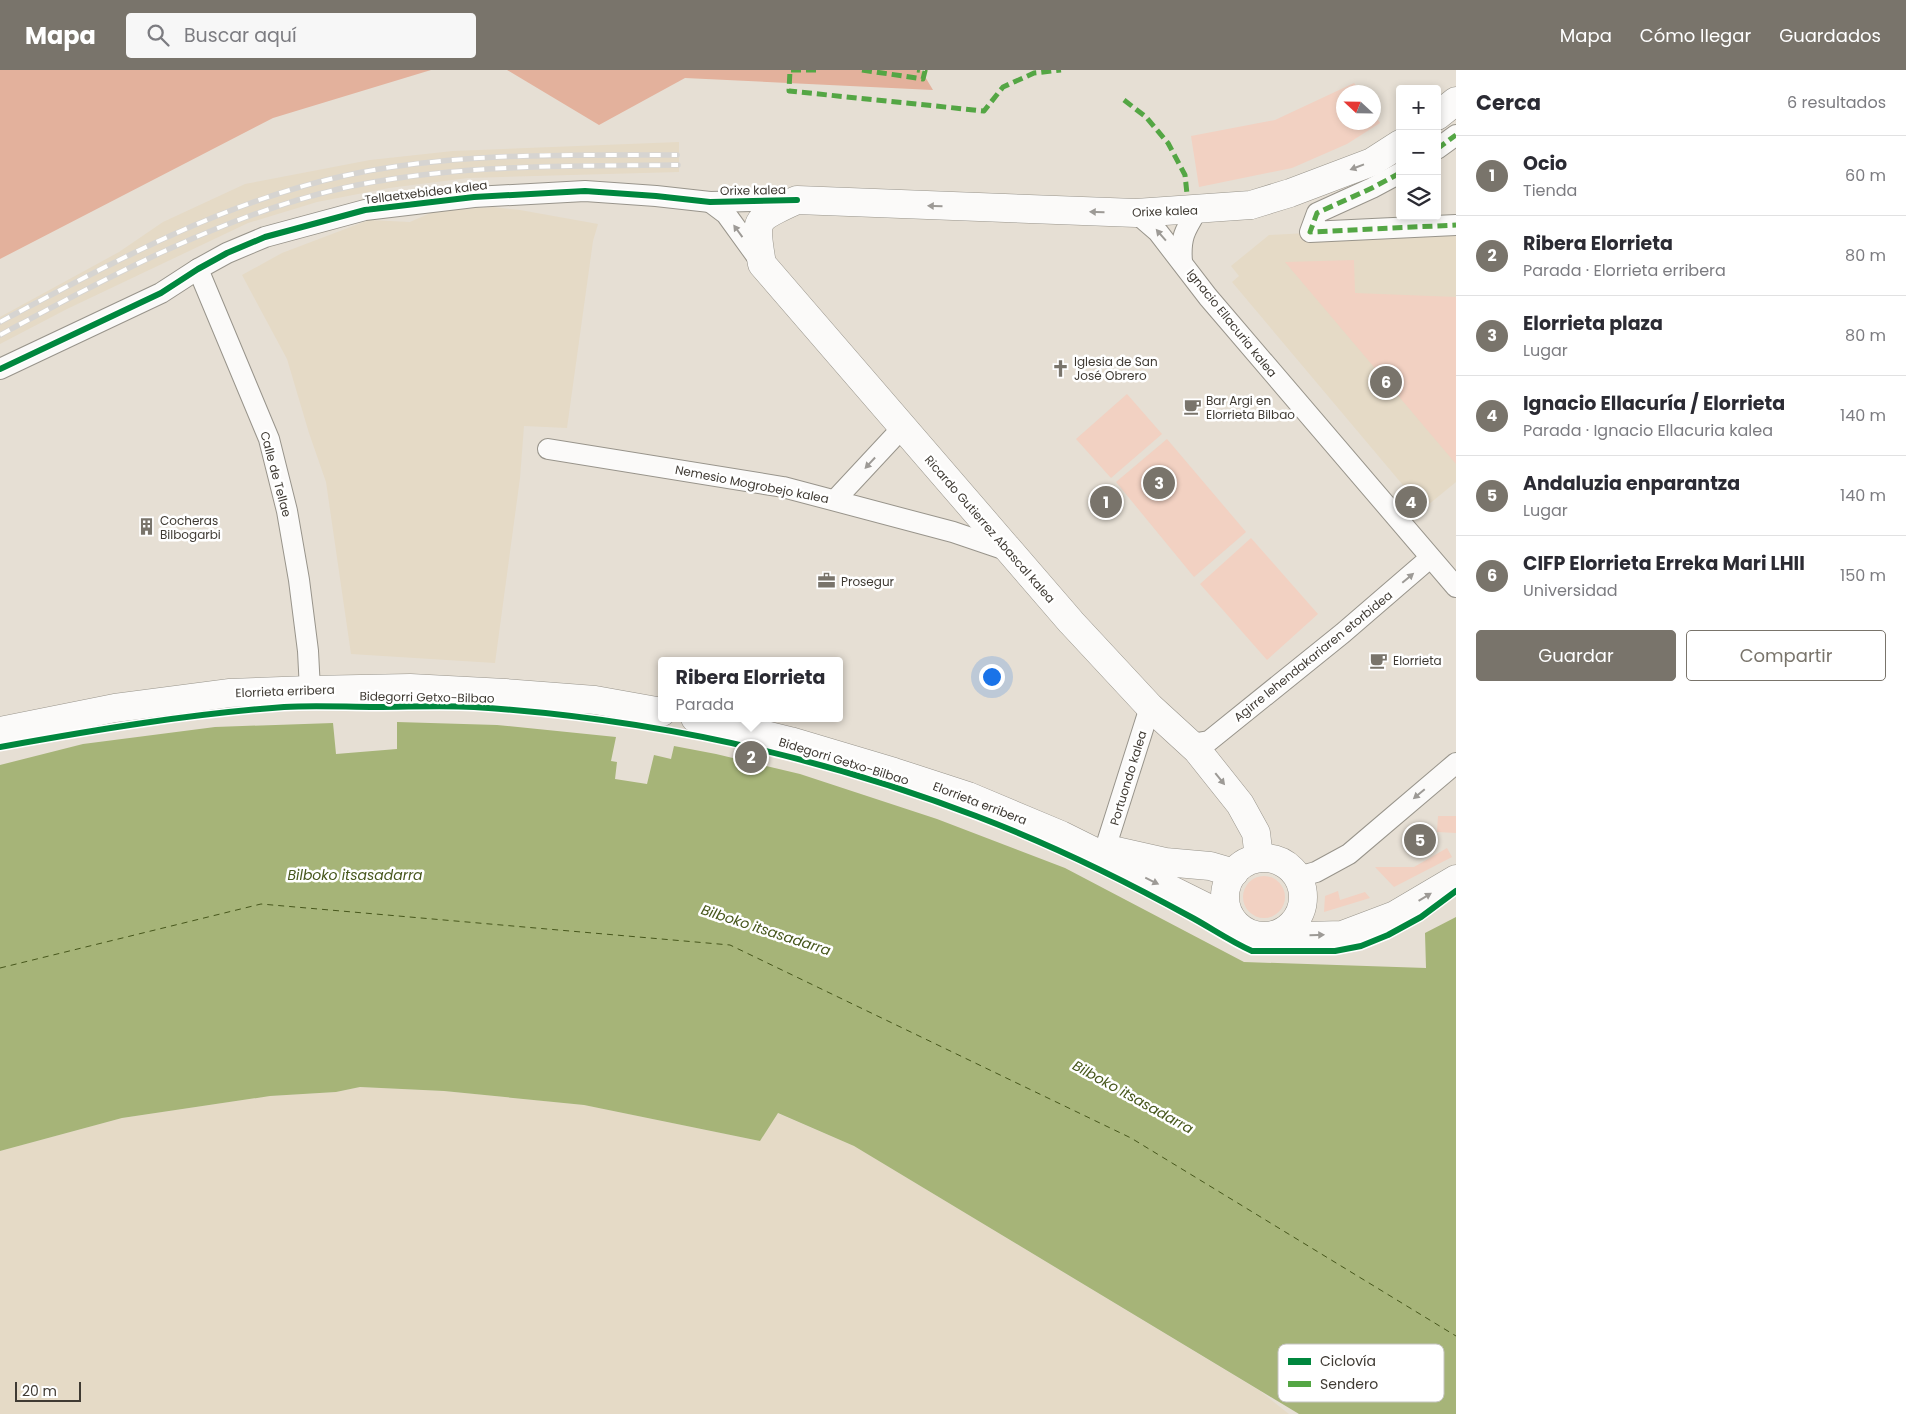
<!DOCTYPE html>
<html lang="es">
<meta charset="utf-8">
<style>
:root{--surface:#fff;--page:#f7f7f7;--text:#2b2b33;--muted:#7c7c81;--line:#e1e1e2;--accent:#79746b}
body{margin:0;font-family:Poppins,sans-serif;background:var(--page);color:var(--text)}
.controls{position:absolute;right:15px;top:15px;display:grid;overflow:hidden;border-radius:5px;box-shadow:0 2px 8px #0003}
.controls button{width:45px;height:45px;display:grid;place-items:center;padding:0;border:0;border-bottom:1px solid var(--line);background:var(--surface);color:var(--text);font:25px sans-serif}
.compass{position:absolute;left:1336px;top:15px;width:45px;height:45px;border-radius:50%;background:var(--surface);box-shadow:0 2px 8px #0003;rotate:292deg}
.scale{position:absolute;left:15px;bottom:12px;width:66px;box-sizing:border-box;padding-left:5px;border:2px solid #3f3a33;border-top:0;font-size:14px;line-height:18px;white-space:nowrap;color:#3f3a33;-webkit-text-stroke:4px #fff;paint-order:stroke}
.you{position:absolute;left:991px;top:606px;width:18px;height:18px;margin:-12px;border:4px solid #fff;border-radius:50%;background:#1a73e8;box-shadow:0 0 0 8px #1a73e833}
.badge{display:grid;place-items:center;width:32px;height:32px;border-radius:50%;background:var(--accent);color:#fff;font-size:16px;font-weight:700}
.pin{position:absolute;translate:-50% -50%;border:2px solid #fff;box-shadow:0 1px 5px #0006}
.popup{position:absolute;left:658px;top:587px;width:185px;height:65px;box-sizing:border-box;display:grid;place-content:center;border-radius:5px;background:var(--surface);filter:drop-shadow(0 1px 4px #0005);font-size:16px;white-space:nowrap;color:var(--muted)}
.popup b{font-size:19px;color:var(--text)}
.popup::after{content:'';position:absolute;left:50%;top:100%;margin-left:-10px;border:10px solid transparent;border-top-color:var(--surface)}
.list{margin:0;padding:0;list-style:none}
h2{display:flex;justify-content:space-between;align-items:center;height:65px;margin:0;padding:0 20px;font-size:21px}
h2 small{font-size:16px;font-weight:400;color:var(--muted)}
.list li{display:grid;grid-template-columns:32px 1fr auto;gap:15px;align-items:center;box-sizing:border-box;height:80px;padding:0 20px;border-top:1px solid var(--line)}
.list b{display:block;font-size:19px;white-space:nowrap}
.list p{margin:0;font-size:16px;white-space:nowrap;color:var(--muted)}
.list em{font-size:16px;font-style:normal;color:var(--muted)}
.actions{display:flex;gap:10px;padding:15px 20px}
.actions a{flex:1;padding:11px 0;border:1px solid var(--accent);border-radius:5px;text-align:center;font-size:18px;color:var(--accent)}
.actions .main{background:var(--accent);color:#fff}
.icon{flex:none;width:28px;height:28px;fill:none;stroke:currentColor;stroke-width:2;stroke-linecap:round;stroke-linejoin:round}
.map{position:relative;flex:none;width:1456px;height:1344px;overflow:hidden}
header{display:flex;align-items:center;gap:30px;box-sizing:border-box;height:70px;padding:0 25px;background:var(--accent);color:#fff}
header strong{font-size:24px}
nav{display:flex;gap:28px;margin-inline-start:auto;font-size:18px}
.search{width:350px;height:45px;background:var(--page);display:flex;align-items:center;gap:12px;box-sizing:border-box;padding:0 18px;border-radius:5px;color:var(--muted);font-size:19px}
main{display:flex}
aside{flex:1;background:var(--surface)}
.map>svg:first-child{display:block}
.built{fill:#e5dac6}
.green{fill:#f2d1c2}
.forest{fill:#e3b19c}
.water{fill:#a6b478}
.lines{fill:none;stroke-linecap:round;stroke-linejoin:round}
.ferry{stroke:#47571c;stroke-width:1;stroke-dasharray:6 5;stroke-linecap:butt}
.street-casing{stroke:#98948b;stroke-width:22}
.secondary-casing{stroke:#98948b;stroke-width:29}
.primary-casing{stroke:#98948b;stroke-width:29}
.street{stroke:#fbfaf9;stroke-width:20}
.secondary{stroke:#fbfaf9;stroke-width:28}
.primary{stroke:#fbfaf9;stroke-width:28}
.rail-casing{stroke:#d6d4d1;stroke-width:5.5}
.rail{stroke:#fff;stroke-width:4;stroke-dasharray:11;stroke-linecap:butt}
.quiet{stroke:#54a644;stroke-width:5;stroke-dasharray:10 5;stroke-linecap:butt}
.cycleway-casing{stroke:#fff;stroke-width:9}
.cycleway{stroke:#00873e;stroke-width:6}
.oneway{fill:#9d9a96}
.labels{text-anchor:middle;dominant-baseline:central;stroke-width:5;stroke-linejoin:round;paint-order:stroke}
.street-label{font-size:12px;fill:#3f3a33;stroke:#fff}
.poi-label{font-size:12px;fill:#3f3a33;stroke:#fff;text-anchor:start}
.water-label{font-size:14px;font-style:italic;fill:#47571c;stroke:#fff}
.key{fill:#fff;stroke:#c5c4c2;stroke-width:1}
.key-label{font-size:14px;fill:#3f3a33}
</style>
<header>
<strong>Mapa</strong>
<div class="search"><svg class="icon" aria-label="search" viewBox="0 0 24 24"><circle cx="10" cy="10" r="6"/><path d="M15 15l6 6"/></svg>Buscar aquí</div>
<nav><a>Mapa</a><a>Cómo llegar</a><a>Guardados</a></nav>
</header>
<main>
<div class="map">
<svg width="1456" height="1344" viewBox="0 0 1456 1344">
<rect width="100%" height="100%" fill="#e6dfd4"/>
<g class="built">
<polygon points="679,72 679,102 468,108 389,118 317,132 248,153 67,239 0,274 0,247 119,182 163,152 245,114 370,90 453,81"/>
<polygon points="493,137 520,140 598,154 593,171 567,358 524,356 520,408 495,593 351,584 326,412 309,363 287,289 242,205 282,183 369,150 410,152 435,141"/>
<polygon points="1456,155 1456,412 1423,439 1232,212 1239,206 1231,196 1269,165"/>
<polygon points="360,1017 444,1021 584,1035 760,1071 777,1043 854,1076 1260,1321 1289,1344 0,1344 0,1081 122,1048 270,1026 336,1022"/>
</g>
<g class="green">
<polygon points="1354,13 1361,22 1344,22 1344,52 1374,52 1374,43 1380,53 1347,74 1292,98 1199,117 1191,66 1275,50"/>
<polygon points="1354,190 1355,223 1456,227 1456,394 1285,192"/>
<polygon points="1127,324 1162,364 1111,408 1076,369"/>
<polygon points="1167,369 1246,462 1194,507 1116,412"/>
<polygon points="1251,468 1318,544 1267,590 1200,514"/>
<polygon points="1438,746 1456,746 1456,763 1437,762"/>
<polygon points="1447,778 1452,787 1394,817 1375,797 1414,797"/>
<circle cx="1264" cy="827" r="21"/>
<polygon points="1338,821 1340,830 1365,822 1370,828 1324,842 1325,826"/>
</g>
<g class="forest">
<polygon points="0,0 431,0 273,48 0,189"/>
<polygon points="507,0 921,0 933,20 685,8 599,55"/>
</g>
<polygon class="water" points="397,652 497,655 616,667 611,691 617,692 615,709 647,714 654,685 671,689 674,676 716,684 800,704 937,749 1065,798 1244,892 1426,898 1425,863 1456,847 1456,1344 1299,1344 854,1076 778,1043 760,1071 584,1035 444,1021 360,1017 336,1022 270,1026 122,1048 0,1081 0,695 83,674 215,657 333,653 336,684 397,679"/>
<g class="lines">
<polyline class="ferry" points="0,898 261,834 730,875 1131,1068 1456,1266"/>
<defs>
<g id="street">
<polyline points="1437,79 1456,65"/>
<polyline points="1400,103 1372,118 1317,143 1310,162 1456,155"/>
<polyline points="710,132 726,144 760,191"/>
<polyline points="1136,143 1158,162 1208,227 1456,517"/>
<path d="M1182,192C1180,167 1185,160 1198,139"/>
<polyline points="198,199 269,369 287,441 299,510 308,581 310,620"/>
<polyline points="0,299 161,223 198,199 227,183 265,167 365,140 474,127 585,121 656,126 710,132 791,130"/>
<polyline points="548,379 783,417 953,462 1009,481"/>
<polyline points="835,430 903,357"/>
<polyline points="1191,674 1209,671 1343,563 1430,488"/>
<polyline points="1105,779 1150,637"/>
<polyline points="1298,807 1316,802 1349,784 1456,693"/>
</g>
<g id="secondary">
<polyline points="1437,46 1456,31"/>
<path d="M1259,788L1256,763L1240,734L1197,680L1150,637L1071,552L762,194C754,147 754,150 797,130L1136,143L1251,135L1290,123L1372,92L1400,74"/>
<circle cx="1264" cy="827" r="39"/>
<polyline points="1271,867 1342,865 1395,845 1456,809"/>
</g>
<g id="primary">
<polyline points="695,648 790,671 894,702 968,726 1061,765 1232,850"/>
<polyline points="0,661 115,638 230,623 310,620 410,618 505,623 595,630 662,642"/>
<polyline points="1116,781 1165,792 1210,796 1234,803"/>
</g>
</defs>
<use href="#street" class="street-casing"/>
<use href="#secondary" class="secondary-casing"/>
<use href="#primary" class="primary-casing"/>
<use href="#street" class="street"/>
<use href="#secondary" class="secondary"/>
<use href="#primary" class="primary"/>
<defs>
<g id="rail">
<path d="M0,252C109,194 221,133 343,106C452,82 566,85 677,85"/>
<path d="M0,265C110,206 221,146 343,118C453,94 566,96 678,95"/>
</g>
</defs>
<use href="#rail" class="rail-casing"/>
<use href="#rail" class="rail"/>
<g class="quiet">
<polyline points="816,0 790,0 789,21 984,41 1003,17 1034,3 1061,0"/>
<polyline points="862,0 923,9 925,1 917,0"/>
<polyline points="1124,30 1146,47 1168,73 1185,105 1187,124"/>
<polyline points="1437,79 1456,65"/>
<polyline points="1400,103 1372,118 1317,143 1310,162 1456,155"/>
</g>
<defs>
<g id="cycleway">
<polyline points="0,299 161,223 198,199 227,183 265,167 365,140 474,127 585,121 656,126 710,132 797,130"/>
<path d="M0,677C94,660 189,644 284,637C315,635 346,637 376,637C408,637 441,635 474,637C645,648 816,685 976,746C1050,774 1120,808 1189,846C1210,857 1229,871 1252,881H1335L1361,876L1388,865L1421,847L1456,821"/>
</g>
</defs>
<use href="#cycleway" class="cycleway-casing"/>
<use href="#cycleway" class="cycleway"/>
</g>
<defs><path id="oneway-solid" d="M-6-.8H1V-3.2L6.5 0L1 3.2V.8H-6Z" transform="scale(1.25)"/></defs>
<g class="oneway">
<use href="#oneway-solid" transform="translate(1357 97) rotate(159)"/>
<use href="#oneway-solid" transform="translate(935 136) rotate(-178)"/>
<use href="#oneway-solid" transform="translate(1097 142) rotate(-179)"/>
<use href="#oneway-solid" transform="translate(738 161) rotate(-126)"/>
<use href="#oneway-solid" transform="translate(1161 165) rotate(-131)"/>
<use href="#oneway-solid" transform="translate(870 393) rotate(133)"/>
<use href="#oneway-solid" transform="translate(1408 508) rotate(-40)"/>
<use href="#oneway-solid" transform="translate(1220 709) rotate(51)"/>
<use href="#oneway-solid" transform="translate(1419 724) rotate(140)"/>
<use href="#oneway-solid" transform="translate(1152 811) rotate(26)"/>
<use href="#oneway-solid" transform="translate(1425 827) rotate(-31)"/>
<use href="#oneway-solid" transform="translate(1317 865) rotate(-1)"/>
</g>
<defs>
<symbol id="church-bare" viewBox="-9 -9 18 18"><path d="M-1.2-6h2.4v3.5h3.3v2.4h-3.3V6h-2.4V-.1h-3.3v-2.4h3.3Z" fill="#79746b" stroke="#fff" stroke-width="2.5" paint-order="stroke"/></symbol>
<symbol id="cafe-bare" viewBox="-9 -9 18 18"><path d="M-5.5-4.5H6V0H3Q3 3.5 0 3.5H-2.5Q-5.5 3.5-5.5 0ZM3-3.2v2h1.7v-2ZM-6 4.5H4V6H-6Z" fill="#79746b" stroke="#fff" stroke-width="2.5" paint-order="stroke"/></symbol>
<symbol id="building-bare" viewBox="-9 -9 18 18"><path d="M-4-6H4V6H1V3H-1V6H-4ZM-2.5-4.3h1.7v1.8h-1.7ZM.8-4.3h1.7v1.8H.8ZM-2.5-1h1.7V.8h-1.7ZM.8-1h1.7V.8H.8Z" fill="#79746b" stroke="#fff" stroke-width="2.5" paint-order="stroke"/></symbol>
<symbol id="office-bare" viewBox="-9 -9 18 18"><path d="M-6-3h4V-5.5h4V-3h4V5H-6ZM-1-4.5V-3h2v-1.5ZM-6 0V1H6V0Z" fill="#79746b" stroke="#fff" stroke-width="2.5" paint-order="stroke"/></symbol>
</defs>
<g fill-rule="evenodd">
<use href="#church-bare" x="1048" y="286" width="25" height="25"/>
<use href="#cafe-bare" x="1180" y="324" width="25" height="25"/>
<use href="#building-bare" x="134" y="444" width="25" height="25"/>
<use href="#office-bare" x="814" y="498" width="25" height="25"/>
<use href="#cafe-bare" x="1366" y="578" width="25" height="25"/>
</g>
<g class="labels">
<g class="street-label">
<text transform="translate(753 120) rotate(-1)">Orixe kalea</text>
<text transform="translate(426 122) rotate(-7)">Tellaetxebidea kalea</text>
<text transform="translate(1165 141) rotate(-2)">Orixe kalea</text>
<text transform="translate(1232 253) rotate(51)">Ignacio Ellacuria kalea</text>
<text transform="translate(276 404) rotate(75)">Calle de Tellae</text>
<text transform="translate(752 414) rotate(11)">Nemesio Mogrobejo kalea</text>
<text transform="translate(990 459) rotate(49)">Ricardo Gutierrez Abascal kalea</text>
<text transform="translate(1313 586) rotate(-39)">Agirre lehendakariaren etorbidea</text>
<text transform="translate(285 621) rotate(-2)">Elorrieta erribera</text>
<text transform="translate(427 627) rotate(1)">Bidegorri Getxo-Bilbao</text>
<text transform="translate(844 691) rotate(17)">Bidegorri Getxo-Bilbao</text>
<text transform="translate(1128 708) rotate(-73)">Portuondo kalea</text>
<text transform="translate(980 733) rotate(21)">Elorrieta erribera</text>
</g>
<g class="poi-label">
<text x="1074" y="291">Iglesia de San<tspan x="1074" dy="14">José Obrero</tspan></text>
<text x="1206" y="330">Bar Argi en<tspan x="1206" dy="14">Elorrieta Bilbao</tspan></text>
<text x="160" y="450">Cocheras<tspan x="160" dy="14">Bilbogarbi</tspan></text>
<text x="841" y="511">Prosegur</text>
<text x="1393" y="590">Elorrieta</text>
</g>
<g class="water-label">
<text x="355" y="805">Bilboko itsasadarra</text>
<text transform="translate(766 860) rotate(18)">Bilboko itsasadarra</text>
<text transform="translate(1133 1027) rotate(29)">Bilboko itsasadarra</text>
</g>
</g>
<rect x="1278" y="1274" width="166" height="58" rx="8" class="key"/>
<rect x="1288" y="1288" width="23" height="7" fill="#00873e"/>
<rect x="1288" y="1311" width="23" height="6" fill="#54a644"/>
<g class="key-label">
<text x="1320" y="1296">Ciclovía</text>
<text x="1320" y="1319">Sendero</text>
</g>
</svg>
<div class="controls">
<button>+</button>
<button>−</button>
<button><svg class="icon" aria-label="layers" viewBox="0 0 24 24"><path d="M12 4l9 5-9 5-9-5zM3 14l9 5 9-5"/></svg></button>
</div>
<svg class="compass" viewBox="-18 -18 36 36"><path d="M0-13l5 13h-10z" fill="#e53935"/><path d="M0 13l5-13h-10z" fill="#7c7c81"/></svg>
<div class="scale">20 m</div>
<div class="you"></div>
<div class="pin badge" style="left:1106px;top:432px">1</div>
<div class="pin badge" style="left:751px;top:687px">2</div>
<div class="popup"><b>Ribera Elorrieta</b>Parada</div>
<div class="pin badge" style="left:1159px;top:413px">3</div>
<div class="pin badge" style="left:1411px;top:432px">4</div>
<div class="pin badge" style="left:1420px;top:770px">5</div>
<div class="pin badge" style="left:1386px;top:312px">6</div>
</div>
<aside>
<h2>Cerca<small>6 resultados</small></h2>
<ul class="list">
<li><span class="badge">1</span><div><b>Ocio</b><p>Tienda</p></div><em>60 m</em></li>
<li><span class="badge">2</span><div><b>Ribera Elorrieta</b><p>Parada · Elorrieta erribera</p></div><em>80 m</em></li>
<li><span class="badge">3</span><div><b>Elorrieta plaza</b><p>Lugar</p></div><em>80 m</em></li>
<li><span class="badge">4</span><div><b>Ignacio Ellacuría / Elorrieta</b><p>Parada · Ignacio Ellacuria kalea</p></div><em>140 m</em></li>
<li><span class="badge">5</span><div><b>Andaluzia enparantza</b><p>Lugar</p></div><em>140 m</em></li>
<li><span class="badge">6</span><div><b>CIFP Elorrieta Erreka Mari LHII</b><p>Universidad</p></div><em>150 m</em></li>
</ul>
<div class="actions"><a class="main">Guardar</a><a>Compartir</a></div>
</aside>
</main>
